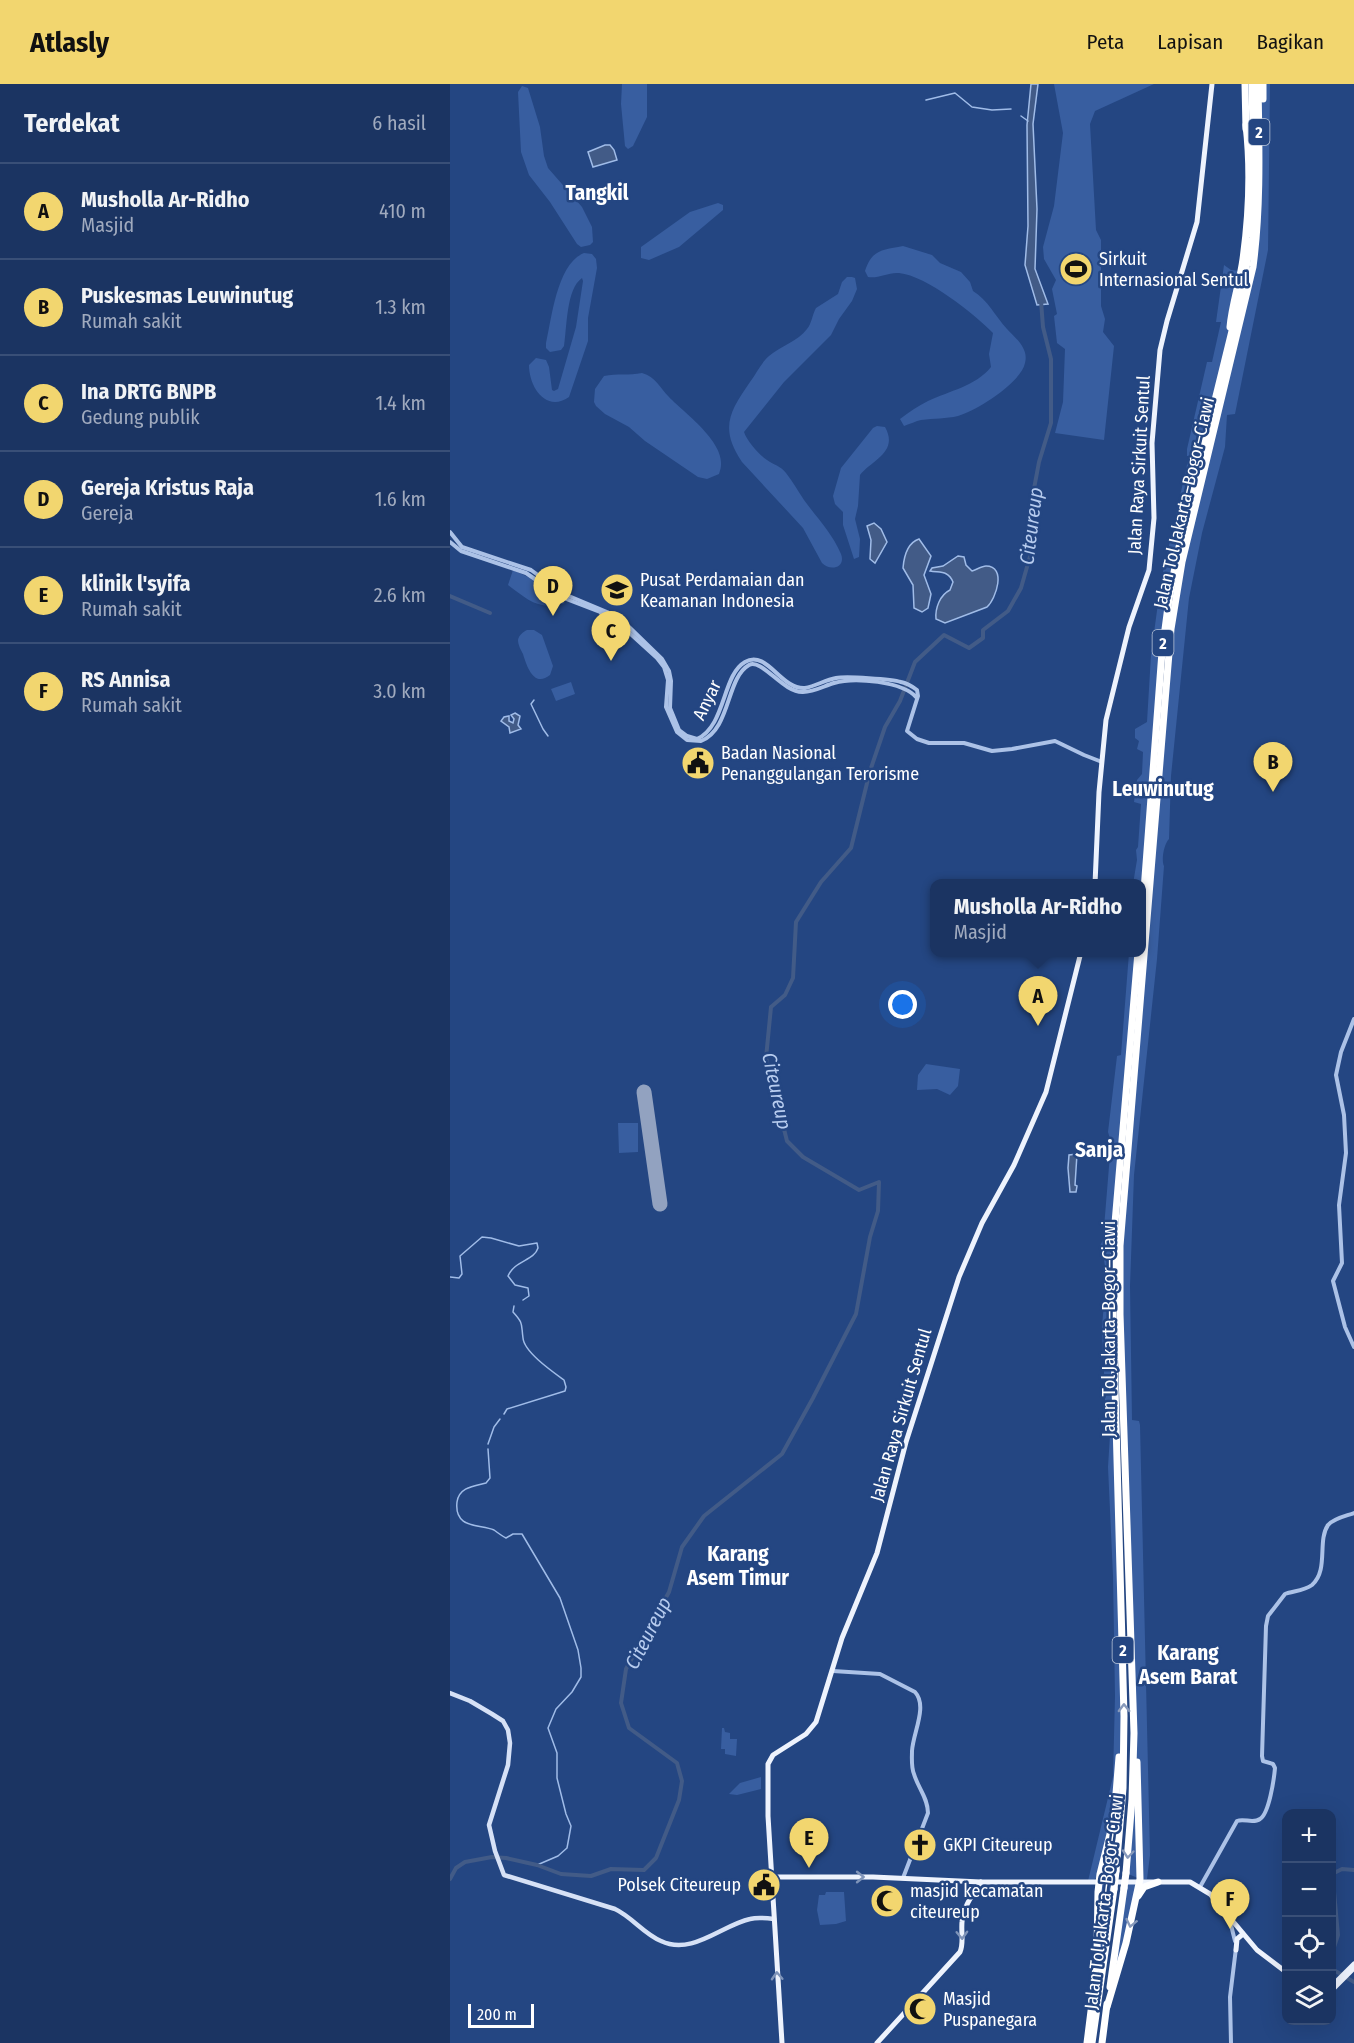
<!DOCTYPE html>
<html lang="id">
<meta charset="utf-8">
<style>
:root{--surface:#1b3462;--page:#243c68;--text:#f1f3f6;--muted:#a0aabe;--line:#394f77;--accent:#f2d66f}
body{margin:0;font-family:"Fira Sans Condensed",sans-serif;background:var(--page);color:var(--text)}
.controls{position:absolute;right:18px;bottom:18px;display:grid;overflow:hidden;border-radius:12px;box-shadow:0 6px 24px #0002}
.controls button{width:54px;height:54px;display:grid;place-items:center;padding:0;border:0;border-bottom:2px solid var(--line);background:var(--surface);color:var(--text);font:30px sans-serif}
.scale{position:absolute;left:18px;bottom:15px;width:66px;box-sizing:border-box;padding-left:6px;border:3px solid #fff;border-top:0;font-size:16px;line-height:21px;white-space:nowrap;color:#fff;-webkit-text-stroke:4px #244682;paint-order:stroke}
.you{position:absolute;left:453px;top:921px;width:21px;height:21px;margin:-15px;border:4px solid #fff;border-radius:50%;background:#1a73e8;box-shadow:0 0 0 9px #1a73e833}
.badge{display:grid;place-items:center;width:39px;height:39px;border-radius:50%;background:var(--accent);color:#111;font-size:20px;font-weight:700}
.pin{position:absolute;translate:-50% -50px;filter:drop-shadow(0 2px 3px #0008)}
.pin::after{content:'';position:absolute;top:32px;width:21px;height:18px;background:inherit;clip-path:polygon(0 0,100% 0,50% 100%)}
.popup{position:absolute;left:480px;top:795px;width:216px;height:78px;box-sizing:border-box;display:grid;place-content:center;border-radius:12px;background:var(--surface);filter:drop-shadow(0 2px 4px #0005);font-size:20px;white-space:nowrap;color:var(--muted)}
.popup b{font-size:22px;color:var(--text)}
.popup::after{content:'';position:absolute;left:50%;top:100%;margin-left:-12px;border:12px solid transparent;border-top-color:var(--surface)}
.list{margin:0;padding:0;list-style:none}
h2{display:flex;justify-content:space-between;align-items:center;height:78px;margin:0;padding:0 24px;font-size:26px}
h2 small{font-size:20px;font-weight:400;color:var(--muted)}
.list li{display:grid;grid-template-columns:39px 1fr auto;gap:18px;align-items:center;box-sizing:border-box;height:96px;padding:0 24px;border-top:2px solid var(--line)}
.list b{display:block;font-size:22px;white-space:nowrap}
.list p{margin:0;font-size:20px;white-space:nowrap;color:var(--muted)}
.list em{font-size:20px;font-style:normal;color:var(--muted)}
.icon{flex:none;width:33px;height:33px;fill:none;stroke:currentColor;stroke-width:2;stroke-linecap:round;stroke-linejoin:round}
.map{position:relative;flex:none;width:904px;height:1959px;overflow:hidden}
header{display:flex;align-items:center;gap:36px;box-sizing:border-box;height:84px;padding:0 30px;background:var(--accent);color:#111}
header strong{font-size:28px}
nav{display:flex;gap:33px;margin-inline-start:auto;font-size:21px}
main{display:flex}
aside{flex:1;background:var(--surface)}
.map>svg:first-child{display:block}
.green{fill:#385ea0}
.water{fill:#425b87;stroke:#a0bce8;stroke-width:1.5}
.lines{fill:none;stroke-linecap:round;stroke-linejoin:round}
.stream{stroke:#a0bce8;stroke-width:1.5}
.river{stroke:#425b87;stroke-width:4}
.runway{stroke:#92a2c0;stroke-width:15}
.tertiary{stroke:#acc2e7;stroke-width:4}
.secondary{stroke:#d6e1f6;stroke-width:4.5}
.primary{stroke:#eef3fd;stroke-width:5}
.motorway{stroke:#fff;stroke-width:7}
.motorway-bridge{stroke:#fff;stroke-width:7}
.oneway{stroke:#8799ba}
.oneway2{stroke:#7f94b9}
.labels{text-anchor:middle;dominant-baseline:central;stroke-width:5;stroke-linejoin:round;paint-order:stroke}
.shield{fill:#244682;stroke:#bdc8da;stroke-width:1.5}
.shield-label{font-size:16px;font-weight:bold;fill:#fff}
.poi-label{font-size:18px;fill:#fff;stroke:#244682;text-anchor:start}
.street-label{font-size:18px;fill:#fff;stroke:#244682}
.water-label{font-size:20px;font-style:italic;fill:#b7ccef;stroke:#244682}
.quarter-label{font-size:21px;font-weight:bold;fill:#fff;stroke:#244682}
</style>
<header>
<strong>Atlasly</strong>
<nav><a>Peta</a><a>Lapisan</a><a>Bagikan</a></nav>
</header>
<main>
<aside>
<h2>Terdekat<small>6 hasil</small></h2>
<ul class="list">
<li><span class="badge">A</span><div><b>Musholla Ar-Ridho</b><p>Masjid</p></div><em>410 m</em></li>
<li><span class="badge">B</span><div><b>Puskesmas Leuwinutug</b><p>Rumah sakit</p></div><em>1.3 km</em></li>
<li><span class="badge">C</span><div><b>Ina DRTG BNPB</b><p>Gedung publik</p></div><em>1.4 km</em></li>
<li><span class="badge">D</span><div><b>Gereja Kristus Raja</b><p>Gereja</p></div><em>1.6 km</em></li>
<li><span class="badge">E</span><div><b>klinik l'syifa</b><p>Rumah sakit</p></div><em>2.6 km</em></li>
<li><span class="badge">F</span><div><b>RS Annisa</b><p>Rumah sakit</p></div><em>3.0 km</em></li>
</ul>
</aside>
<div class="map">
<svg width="904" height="1959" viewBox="0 0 904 1959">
<rect width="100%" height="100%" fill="#244682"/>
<g class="green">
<polygon points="172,0 197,0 197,33 183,62 178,65 175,62 171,20"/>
<polygon points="604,0 704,0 645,27 640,40 646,146 651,156 651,222 655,235 653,248 664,262 654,356 605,349 613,318 615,265 607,259 604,232 607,230 602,205 606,196 594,175 593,163 604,122 613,49"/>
<path d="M813,0H820L818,166L785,330L777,331L775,363L752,449L739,514L721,692L719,755C714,760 711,776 714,782L707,875L684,1091L680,1202L682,1336L689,1337L690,1341L700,1771L697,1795H690L676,1789L682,1707L670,1162L718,579L732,478L799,205L809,39Z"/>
<polygon points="72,2 78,4 90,43 94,72 98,84 132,123 142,143 143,158 140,161 131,163 127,160 100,118 79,91 71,68 68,8"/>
<polygon points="268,119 273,121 273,126 229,163 199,176 191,174 191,163 240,128"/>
<path d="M453,162L482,171L490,179L511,188L520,198L523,207C538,216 545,232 557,245C565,254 579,264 575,279C571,299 526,327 508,332C496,335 484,334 471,336C466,337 460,340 454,342L450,335C459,328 468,322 478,317C499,307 526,302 541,283L539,270L543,249C523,229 477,192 449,189C438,188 428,195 418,193L415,187C422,165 433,166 453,162Z"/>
<path d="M134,169L142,170L146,175L147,184L138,234V257L119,313C96,329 79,303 79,281L86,274L96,276L99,283L102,306L104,307L108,305L126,243L133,197L132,194C116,205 117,244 114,262L111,266L100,268L96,264V259C102,233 107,180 134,169Z"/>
<polygon points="774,181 781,186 791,187 778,263 721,504 692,800 683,800 687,776 686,766 688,763 691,720 684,718 687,696 692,690 693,668 687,665 689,657 685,654 685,645 697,638 701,571 711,497 739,372 737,372 737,365 757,278 762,278 771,238 766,238"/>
<path d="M397,193H402L405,194L407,205L402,217L389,235L381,251L334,298L294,348C297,357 309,371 317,376C324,381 331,382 336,389C343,398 348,407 354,416C367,434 382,449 391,470C396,483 381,488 372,479L353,444L292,378C269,344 280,327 300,298C307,289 311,279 319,272C331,262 348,257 357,245C362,239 362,231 366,224L388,210L392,198Z"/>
<path d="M192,289C206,293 209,303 219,313C235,330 282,362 269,390L257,395L248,393L195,357L179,343L155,330L146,322L144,318L145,305L154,292C167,289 179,292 192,289Z"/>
<path d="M427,342L435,343C449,368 422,376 410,391L408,422L405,435L410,455L409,473L404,475L393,441V428L385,420L383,412L391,384L423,344Z"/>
<path d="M63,486L80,494L115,519C89,527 78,516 58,501Z"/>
<path d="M77,546H84L92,551L103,582L100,591C84,604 77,583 73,570C71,566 68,561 68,556C69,551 73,548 77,546Z"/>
<polygon points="121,598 125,610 106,617 101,605"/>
<path d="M679,869H688L663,1162L670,1443L672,1726L650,1795L649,1791L643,1797H638L663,1693L665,1612L663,1492L658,1383L660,1351L655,1340C656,1309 653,1278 652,1247C652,1226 662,1182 649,1164L653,1156L661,1058L658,1048L667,972L671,971Z"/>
<polygon points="476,980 510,985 508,1002 500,1011 487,1005 467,1006 468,991"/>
<polygon points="168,1039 188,1039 188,1068 169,1069"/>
<polygon points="272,1644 274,1644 275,1648 280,1649 280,1655 287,1655 286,1672 275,1670 275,1665 271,1665"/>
<polygon points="311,1693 311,1705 287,1711 279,1710 290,1699"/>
<polygon points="649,1798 665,1798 652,1889 646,1889"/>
<polygon points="675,1798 697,1802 685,1816 657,1923"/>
<polygon points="376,1808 394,1808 396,1837 386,1840 370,1841 367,1826 369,1811 375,1811"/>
</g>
<g class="water">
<polygon points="581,0 588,0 583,40 587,125 585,185 598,220 587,221 575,181 578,142 577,41"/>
<polygon points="155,61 160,61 164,66 167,76 143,83 138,68"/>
<polygon points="424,439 431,445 437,458 425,479 420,475 421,456 417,442"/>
<path d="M469,455L481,472L474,491L481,510L478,524L472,528L464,524L463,501L453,484C454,472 457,459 469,455Z"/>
<path d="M508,472L514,473L516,481L522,487C526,486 532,482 536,482C557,482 546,515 537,523L495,539L486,535C485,524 490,511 500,506L503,498C498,486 490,489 480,487L482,484L493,482Z"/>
<polygon points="65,629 70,632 68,641 71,645 60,649 59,643 51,637 54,633 59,632 59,637 63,639 64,635 61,631"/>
<polygon points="627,1070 625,1101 627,1102 626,1108 620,1108 618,1084 619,1071"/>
</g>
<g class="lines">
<g class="stream">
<polyline points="476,16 505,9 522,23 542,26 561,25"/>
<polyline points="571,32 578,37"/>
<polyline points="84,616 81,620 93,645 98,652"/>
<path d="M0,1193L9,1194L12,1190L10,1172L32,1153L41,1154L69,1162L87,1159L88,1164C84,1177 65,1176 58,1192L65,1201L78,1204L79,1212L73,1216"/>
<path d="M54,1330L57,1325L115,1307L116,1303L114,1296C103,1288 74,1268 73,1254C71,1240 74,1240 63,1228L64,1222"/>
<polyline points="38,1360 44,1343 50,1335"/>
<path d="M38,1365L40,1394L36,1399C24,1402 9,1403 7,1418C4,1445 29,1440 44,1446C48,1449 52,1452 56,1454L63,1450H72L110,1514L128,1566L131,1584V1593L122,1608L106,1625L98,1644L107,1669V1694L116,1730L121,1742L117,1764L108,1772L87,1781"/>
</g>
<g class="river">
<polyline points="0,512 40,529"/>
<polyline points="0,1795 6,1784 15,1778 42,1773 56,1774 87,1781 111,1790 141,1792 161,1785 194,1786 206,1774 229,1716 232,1697 227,1679 179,1644 171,1619 176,1585 219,1508 232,1463 254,1432 332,1370 363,1314 406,1230 420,1153 428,1127 429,1098 409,1106 353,1073 337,1057 316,974 321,923 335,911 343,894 346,838 371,798 401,764 420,687 435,643 450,617 465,578 494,551 519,564 533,554 533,546 558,527 571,504 581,469 585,447 583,410 589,378 601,339 601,275 593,243 591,217"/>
<polyline points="882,1869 888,1851 883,1797 884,1789 892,1785 904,1786"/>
<polyline points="882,1885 904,1898"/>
</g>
<polyline class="runway" points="194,1008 210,1120"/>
<g class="tertiary">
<path d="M0,448L12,463L81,486L114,510L157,528L177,541L212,575L219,587L221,597L220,624L229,646L237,652L247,655C276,642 272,591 295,578C317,565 331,606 355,604C366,602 375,596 386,594C396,592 442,595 451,598C457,599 463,603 467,606L468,612L457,647L467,655L479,659H514L542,667L562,665L605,657L634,671L652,678"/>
<path d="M0,458L11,467L76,489L111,513L150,528L174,544L207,574L214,583L218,596L216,623L227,648L237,656L251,657C281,645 276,594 299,581C312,574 333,609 353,608C364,608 374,602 384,599C404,593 453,597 467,614"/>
<polyline points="904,935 891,968 886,991 894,1031 896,1069 889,1121 892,1179 883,1197 895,1243 904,1263"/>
<path d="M383,1587L430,1590L465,1608C478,1622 463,1649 462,1667C462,1674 461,1683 464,1690C468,1704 478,1714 478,1729L453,1794"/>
<path d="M750,1803L787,1737C794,1734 803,1740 810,1735C819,1730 824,1695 825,1684L823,1680L813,1677L812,1672L816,1542L818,1532L835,1510C843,1507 854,1507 862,1501C879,1486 867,1457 878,1441C884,1434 896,1432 904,1429"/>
<polyline points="779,1833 785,1857"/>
<polyline points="781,1959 780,1913 786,1864"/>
</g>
<path class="secondary" d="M0,1609L20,1617L42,1630L53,1637L58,1646L60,1659L58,1681L39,1741L45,1767L54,1791L165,1825C182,1833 194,1850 211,1857C242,1872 272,1841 300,1835C308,1833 316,1834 324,1835"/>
<g class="primary">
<polyline points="645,800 649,708 656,636 679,543 699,486 704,434 702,359 710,266 717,237 747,138 762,0"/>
<polyline points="322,1793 423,1793 531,1798 740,1798 760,1810 807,1866 836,1888"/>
<polyline points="786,1866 787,1855 793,1850"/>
<polyline points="882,1902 904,1880"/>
<polyline points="882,1906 904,1884"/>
<polyline points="332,1959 318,1732 318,1680 323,1671 356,1650 366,1638 392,1554 427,1469 456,1358 509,1193 532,1139 564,1081 596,1008 631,868"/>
<path d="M427,1959L510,1868C514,1859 511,1849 512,1838C513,1823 523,1810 531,1798"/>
</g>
<g class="motorway">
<polyline points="795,0 796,45"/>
<polyline points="813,15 813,0"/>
<path d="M780,243C782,220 790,198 793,175C799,131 801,85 796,41"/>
<polyline points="692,833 712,568 719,515 728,467 793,202 801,154 804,98 802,0"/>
<polyline points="666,1787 673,1704 674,1632 663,1229 665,1139 688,868"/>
<path d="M676,1789L682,1715L684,1649L670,1230V1162L721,545L732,478L803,183C811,122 809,62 808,0"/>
<polyline points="688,1812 694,1803 708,1798"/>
<polyline points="660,1903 674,1804"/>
<polyline points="644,1905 647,1868 648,1808 650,1790 664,1734 669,1673"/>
<polyline points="657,1923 676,1859 690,1795 687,1678"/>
<polyline points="637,1959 643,1911"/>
<polyline points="642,1959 664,1805"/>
<polyline points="652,1959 657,1920"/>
</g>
<g class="motorway-bridge">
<polyline points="674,1804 676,1789"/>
<polyline points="664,1805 666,1787"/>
</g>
</g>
<defs><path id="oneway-chevron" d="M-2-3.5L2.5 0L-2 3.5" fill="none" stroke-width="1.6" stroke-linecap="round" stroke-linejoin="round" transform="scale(1.5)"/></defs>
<g class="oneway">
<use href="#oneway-chevron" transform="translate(674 1624) rotate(-91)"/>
<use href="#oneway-chevron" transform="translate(678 1770) rotate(95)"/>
<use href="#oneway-chevron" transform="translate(681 1839) rotate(102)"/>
</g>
<g class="oneway2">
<use href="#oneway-chevron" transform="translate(410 1793)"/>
<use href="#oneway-chevron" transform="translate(512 1851) rotate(88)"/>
<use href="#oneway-chevron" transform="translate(327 1892) rotate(-93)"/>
</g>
<defs>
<symbol id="stadium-disc" viewBox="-11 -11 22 22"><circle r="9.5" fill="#f2d66f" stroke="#244682"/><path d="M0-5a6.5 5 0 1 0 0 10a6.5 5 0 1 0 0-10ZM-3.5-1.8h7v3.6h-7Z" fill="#111"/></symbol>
<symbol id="university-disc" viewBox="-11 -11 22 22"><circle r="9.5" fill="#f2d66f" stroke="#244682"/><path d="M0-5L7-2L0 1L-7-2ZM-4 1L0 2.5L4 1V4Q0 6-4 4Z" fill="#111"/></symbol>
<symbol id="civic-disc" viewBox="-11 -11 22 22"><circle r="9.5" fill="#f2d66f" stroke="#244682"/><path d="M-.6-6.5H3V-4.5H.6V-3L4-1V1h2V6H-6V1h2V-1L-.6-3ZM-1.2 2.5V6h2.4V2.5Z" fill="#111"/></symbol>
<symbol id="church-disc" viewBox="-11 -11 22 22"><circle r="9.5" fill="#f2d66f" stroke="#244682"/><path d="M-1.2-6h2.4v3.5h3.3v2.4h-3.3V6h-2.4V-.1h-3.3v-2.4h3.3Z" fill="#111"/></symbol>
<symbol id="mosque-disc" viewBox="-11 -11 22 22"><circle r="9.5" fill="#f2d66f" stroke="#244682"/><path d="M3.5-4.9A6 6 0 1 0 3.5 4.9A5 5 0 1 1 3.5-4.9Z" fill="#111"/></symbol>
</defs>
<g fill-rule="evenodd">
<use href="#stadium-disc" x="607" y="166" width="38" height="38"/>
<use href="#university-disc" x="148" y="487" width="38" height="38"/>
<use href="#civic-disc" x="229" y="660" width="38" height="38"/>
<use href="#church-disc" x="451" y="1742" width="38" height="38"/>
<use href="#civic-disc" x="295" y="1782" width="38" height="38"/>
<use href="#mosque-disc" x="418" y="1798" width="38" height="38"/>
<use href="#mosque-disc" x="451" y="1906" width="38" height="38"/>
</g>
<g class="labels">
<g class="shield">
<rect x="798.5" y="35" width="21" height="26" rx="4.5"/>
<rect x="702.5" y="546" width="21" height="26" rx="4.5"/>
<rect x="662.5" y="1553" width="21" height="26" rx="4.5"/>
</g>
<g class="shield-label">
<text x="809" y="48">2</text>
<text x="713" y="559">2</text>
<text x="673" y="1566">2</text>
</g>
<g class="poi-label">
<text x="649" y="175">Sirkuit<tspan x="649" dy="21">Internasional Sentul</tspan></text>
<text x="190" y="496">Pusat Perdamaian dan<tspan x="190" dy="21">Keamanan Indonesia</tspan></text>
<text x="271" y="669">Badan Nasional<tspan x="271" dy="21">Penanggulangan Terorisme</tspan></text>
<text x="493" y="1761">GKPI Citeureup</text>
<text x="291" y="1801" text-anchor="end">Polsek Citeureup</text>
<text x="460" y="1807">masjid kecamatan<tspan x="460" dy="21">citeureup</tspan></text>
<text x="493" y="1915">Masjid<tspan x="493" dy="21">Puspanegara</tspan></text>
</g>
<g class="street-label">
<text transform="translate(689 381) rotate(-87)">Jalan Raya Sirkuit Sentul</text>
<text transform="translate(734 419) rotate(-77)">Jalan Tol Jakarta–Bogor–Ciawi</text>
<text transform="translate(257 616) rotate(-64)">Anyar</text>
<text transform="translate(659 1245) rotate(-90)">Jalan Tol Jakarta–Bogor–Ciawi</text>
<text transform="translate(451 1331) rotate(-74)">Jalan Raya Sirkuit Sentul</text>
<text transform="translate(654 1818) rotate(-83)">Jalan Tol Jakarta–Bogor–Ciawi</text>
</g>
<g class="water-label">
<text transform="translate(581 442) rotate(-83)">Citeureup</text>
<text transform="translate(327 1007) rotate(78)">Citeureup</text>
<text transform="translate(198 1549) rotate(-63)">Citeureup</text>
</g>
<g class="quarter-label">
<text x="147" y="109">Tangkil</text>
<text x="713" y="705">Leuwinutug</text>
<text x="649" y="1066">Sanja</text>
<text x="288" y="1470">Karang<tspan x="288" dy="24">Asem Timur</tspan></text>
<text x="738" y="1569">Karang<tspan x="738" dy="24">Asem Barat</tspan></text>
</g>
</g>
</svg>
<div class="controls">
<button>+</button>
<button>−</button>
<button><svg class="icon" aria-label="locate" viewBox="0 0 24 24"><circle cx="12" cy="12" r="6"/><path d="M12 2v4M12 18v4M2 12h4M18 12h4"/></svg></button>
<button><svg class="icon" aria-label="layers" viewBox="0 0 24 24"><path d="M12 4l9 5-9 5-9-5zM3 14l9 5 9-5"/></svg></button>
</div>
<div class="scale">200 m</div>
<div class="you"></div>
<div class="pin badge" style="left:588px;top:942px">A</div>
<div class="popup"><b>Musholla Ar-Ridho</b>Masjid</div>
<div class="pin badge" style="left:823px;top:708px">B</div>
<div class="pin badge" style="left:161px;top:577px">C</div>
<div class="pin badge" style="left:103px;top:532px">D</div>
<div class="pin badge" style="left:359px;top:1784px">E</div>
<div class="pin badge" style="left:780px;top:1845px">F</div>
</div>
</main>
